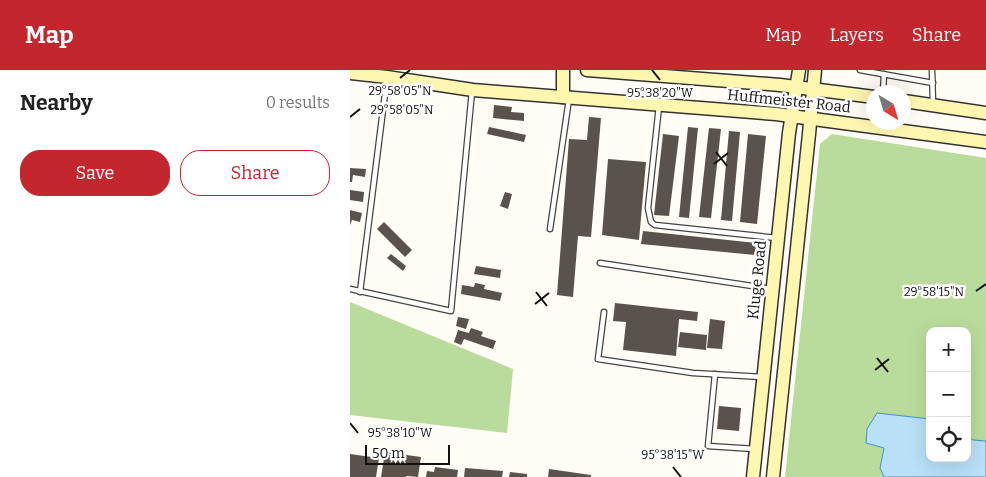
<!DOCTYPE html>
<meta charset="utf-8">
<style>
:root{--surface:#fff;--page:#f2f2f2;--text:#222;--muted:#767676;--line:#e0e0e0;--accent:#c4262e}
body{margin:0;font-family:Bitter,serif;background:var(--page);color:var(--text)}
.controls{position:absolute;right:15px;bottom:15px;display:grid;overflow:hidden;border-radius:10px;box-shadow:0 5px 20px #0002}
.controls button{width:45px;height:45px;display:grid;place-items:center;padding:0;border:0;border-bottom:1px solid var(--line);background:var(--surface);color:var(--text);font:25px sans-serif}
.compass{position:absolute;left:516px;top:15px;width:45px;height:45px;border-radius:50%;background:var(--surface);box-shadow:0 5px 20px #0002;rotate:142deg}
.scale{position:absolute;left:15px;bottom:12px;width:85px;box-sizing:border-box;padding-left:5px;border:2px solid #111;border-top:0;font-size:14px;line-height:18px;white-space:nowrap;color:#111;-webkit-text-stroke:4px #fff;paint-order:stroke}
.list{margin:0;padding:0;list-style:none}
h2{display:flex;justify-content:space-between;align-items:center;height:65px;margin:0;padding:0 20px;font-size:21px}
h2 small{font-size:16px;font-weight:400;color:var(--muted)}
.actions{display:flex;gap:10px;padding:15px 20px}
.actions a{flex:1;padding:11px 0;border:1px solid var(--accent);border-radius:20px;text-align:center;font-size:18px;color:var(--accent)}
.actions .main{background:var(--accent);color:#fff}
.icon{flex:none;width:28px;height:28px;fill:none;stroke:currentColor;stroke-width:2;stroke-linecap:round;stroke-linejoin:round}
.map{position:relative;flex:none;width:636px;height:407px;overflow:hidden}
header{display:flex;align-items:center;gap:30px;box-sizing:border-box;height:70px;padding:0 25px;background:var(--accent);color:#fff}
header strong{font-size:24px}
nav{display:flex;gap:28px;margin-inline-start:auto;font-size:18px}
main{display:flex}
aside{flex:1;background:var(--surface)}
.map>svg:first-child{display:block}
.forest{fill:#b9dc9c;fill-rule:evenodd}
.water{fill:#b9e0f7;stroke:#3f96cf}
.building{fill:#5a524d}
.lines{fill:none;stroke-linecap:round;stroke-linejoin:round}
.lane-casing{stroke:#444;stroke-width:7}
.secondary-casing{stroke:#333;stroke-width:15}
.lane{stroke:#fff;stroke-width:4.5}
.secondary{stroke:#fff6b0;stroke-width:12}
.ticks{fill:none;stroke:#111;stroke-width:2}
.labels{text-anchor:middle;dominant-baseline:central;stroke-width:5;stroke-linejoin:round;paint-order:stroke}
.street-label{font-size:15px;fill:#111;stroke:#fff}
.ticks-label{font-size:12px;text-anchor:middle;fill:#111;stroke:#fff;stroke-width:5;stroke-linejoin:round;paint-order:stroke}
</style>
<header>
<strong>Map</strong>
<nav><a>Map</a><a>Layers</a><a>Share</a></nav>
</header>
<main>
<aside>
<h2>Nearby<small>0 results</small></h2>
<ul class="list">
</ul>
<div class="actions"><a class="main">Save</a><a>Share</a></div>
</aside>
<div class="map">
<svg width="636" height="407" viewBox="0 0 636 407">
<rect width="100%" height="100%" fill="#fffdf5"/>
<g class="forest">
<path d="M482,64L636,88V407H435L470,74ZM580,261H617V388H580Z"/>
<polygon points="0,232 163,299 157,363 0,345"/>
</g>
<polygon class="water" points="527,343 580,349 580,388 617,388 617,366 623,370 636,371 636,407 534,407 530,398 534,378 516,373 517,359"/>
<g class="building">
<polygon points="144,35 162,37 161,42 174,43 174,51 143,48"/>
<polygon points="239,47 251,48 241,167 228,166 223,227 207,225 219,69 237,70"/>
<polygon points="139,57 176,65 174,72 137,64"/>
<polygon points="338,57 348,58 339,148 329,147"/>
<polygon points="359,58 371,59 361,148 349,147"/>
<polygon points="379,61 390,62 382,151 371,150"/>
<polygon points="313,64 329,66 319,146 304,145"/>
<polygon points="398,64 416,66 407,154 390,152"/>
<polygon points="258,89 296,92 289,170 252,165"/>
<polygon points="0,98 16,99 15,107 3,105 2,112 0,112"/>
<polygon points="0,120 14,122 13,132 0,130"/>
<polygon points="155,122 162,124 158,139 150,136"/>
<polygon points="0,140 12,143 10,152 2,150 0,155"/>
<polygon points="34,152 62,180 55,187 27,159"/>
<polygon points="293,161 406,173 405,185 291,174"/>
<polygon points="41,184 56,196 53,201 37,188"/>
<polygon points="126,196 151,200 150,208 124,204"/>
<polygon points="125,213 135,215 134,219 152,223 150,231 111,224 112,215 124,217"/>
<polygon points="265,233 348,242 347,251 329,249 326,286 273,280 276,252 263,251"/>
<polygon points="108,247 119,249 116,259 106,256"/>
<polygon points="360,249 375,251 372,279 357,278"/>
<polygon points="121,258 133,262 131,266 146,271 143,279 114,269 111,275 104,272 108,260 119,263"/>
<polygon points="330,262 357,265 356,280 328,277"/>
<polygon points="369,336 391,338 389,361 367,359"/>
<polygon points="35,382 71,387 68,407 57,406 56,407 31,407"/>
<polygon points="0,384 29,388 26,407 0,407"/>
<polygon points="85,397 108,400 107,407 76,407 77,401 84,402"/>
<polygon points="115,398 153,401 152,407 114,407"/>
<polygon points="199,399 241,405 241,407 198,407"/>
<polygon points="160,402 177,404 177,407 159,407"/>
</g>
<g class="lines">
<defs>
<g id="lane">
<polyline points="510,0 583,13"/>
<polyline points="582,0 583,34"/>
<polyline points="533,22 534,4"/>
<polyline points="309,36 298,138 301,152 305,155 427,168"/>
<polyline points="200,159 219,29"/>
<polyline points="250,193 422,219"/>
<polyline points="0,219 101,241 122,21"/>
<polyline points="10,222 37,8"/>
<polyline points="254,242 248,289 343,303 412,307"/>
<polyline points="365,304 358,376 405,379"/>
</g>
<g id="secondary">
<polyline points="213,0 213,27"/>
<polyline points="237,0 430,15 524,27"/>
<polyline points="0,3 37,7 123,20 426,44 636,72"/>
<polyline points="554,31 636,43"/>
<polyline points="403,407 439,63 449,0"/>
<polyline points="423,407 459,64 465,0"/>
</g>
</defs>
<use href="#lane" class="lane-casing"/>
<use href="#secondary" class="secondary-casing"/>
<use href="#lane" class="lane"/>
<use href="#secondary" class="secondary"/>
</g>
<path class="ticks" d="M302,0L310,10M50,8L60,0M0,47L10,39M366,82L377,96M364,94L378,83M626,221L636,214M186,222L197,236M185,234L199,223M527,288L538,302M525,300L539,289M0,353L8,363M323,397L331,407"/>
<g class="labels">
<g class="street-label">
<text transform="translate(439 31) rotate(6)">Huffmeister Road</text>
<text transform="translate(407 210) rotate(-84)">Kluge Road</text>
</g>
</g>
<g class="ticks-label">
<text x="50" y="25">29°58'05"N</text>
<text x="310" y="27">95°38'20"W</text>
<text x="52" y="44">29°58'05"N</text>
<text x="584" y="226">29°58'15"N</text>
<text x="50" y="367">95°38'10"W</text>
<text x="323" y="389">95°38'15"W</text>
</g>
</svg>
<div class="controls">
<button>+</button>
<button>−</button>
<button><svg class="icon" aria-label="locate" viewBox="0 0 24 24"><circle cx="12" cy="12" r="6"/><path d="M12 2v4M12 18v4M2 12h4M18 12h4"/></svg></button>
</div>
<svg class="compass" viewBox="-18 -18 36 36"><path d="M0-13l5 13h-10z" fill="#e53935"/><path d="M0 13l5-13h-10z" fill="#767676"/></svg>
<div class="scale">50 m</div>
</div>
</main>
